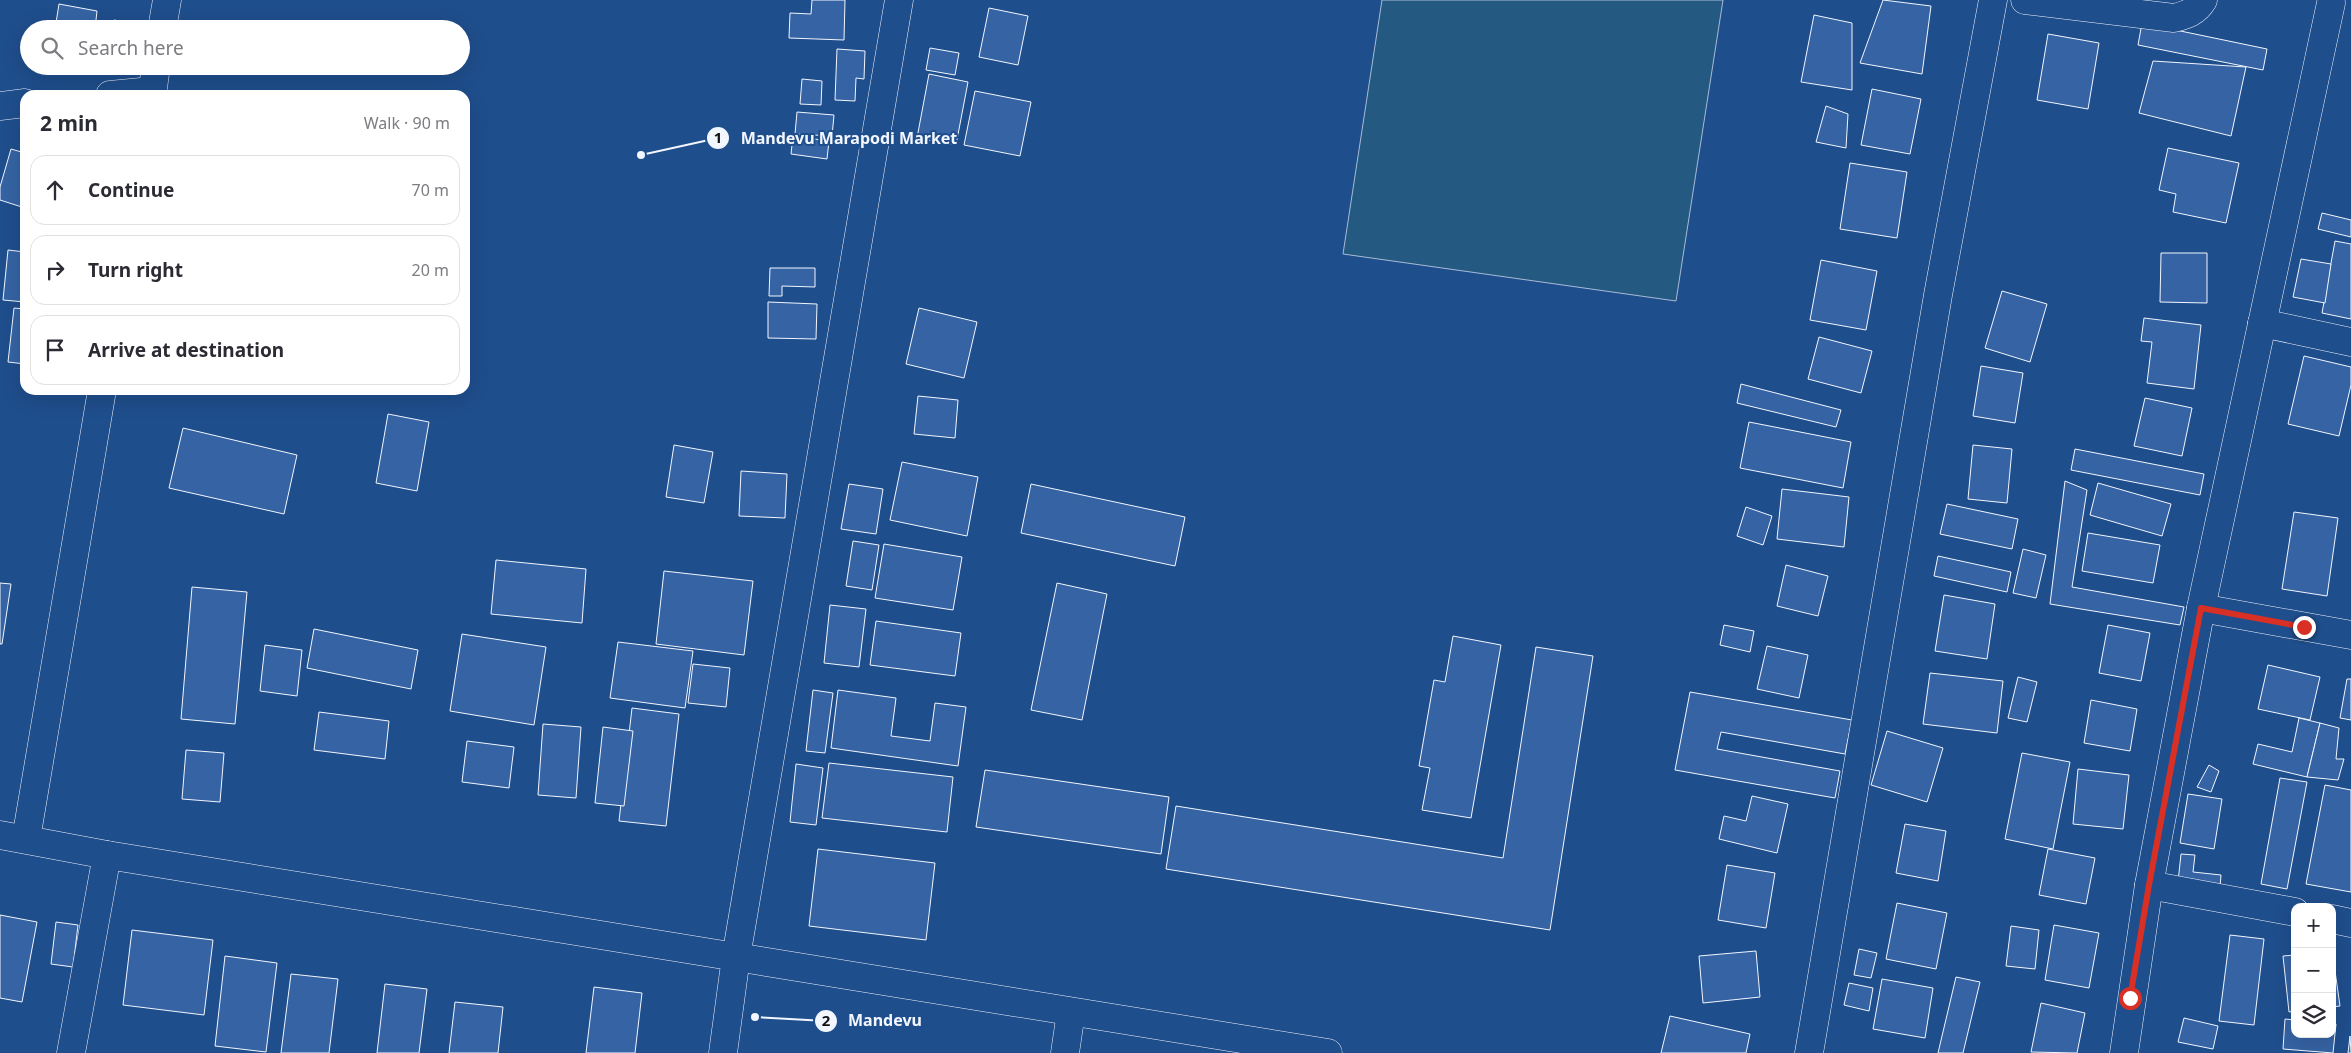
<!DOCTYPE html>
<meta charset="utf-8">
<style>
:root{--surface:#fff;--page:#f7f7f7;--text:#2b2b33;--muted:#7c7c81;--line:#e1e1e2}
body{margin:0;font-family:"Noto Sans",sans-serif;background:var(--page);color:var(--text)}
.controls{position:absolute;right:15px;bottom:15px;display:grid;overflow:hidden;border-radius:10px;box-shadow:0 5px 20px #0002}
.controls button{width:45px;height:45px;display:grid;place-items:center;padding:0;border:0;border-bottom:1px solid var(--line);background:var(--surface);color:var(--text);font:25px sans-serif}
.stop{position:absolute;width:15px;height:15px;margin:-11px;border:4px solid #d93025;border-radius:50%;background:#fff}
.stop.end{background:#d93025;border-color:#fff;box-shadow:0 1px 5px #0008}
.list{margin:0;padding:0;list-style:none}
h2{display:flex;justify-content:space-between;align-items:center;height:65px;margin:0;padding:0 20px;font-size:21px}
h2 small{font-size:16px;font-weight:400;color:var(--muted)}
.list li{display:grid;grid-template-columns:32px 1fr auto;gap:15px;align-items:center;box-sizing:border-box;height:70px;margin:0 10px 10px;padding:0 10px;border:1px solid var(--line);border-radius:15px}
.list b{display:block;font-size:19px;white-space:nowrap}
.list em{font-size:16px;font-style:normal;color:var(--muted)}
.icon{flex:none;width:28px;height:28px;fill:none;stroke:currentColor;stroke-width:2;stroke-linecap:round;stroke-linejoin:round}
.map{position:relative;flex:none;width:2351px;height:1053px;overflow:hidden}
.search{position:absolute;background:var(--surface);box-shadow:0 5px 20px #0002;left:20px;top:20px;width:450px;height:55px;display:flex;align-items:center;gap:12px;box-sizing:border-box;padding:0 18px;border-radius:28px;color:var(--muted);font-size:19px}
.panel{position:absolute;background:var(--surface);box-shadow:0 5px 20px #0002;left:20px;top:90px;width:450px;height:305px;border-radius:15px}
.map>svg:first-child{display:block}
.green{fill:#245a82;stroke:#a8bbd7}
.building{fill:#3563a3;stroke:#f2f6ff}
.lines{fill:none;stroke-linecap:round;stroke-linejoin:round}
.minor-casing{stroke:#f2f6ff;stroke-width:29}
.minor{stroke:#1f4e8c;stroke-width:28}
.route{stroke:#d93025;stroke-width:6}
.leader{fill:none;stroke:#f2f6ff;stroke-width:2}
.callout-dot{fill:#f2f6ff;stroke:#1f4e8c;stroke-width:2}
.mark-label{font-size:15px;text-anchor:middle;font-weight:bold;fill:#111}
.callout-label{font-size:16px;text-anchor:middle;font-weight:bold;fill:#f2f6ff;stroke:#1f4e8c;stroke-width:4;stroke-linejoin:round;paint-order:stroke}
</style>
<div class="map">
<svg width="2351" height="1053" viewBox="0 0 2351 1053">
<rect width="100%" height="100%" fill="#1f4e8c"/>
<polygon class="green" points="1382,0 1723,0 1676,301 1343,254"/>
<g class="building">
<polygon points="812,0 845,0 844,40 789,38 790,13 811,14"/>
<polygon points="1883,0 1931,6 1922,74 1860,63"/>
<polygon points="59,4 97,11 95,29 55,29"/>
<polygon points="989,8 1028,16 1018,65 979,57"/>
<polygon points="1814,15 1852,23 1852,90 1801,82"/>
<polygon points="114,20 144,26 144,29 112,29"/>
<polygon points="2142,23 2267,49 2263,70 2138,45"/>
<polygon points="2048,34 2099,43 2088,109 2037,100"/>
<polygon points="930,48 959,53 955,75 926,70"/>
<polygon points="837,49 865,51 864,79 856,78 855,101 835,100"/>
<polygon points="2153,61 2246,67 2231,136 2139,113"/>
<polygon points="929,74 968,82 956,145 917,138"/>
<polygon points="802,79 822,81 821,105 800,104"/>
<polygon points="1872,89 1921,99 1910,154 1861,145"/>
<polygon points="975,91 1031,102 1020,156 964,145"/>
<polygon points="1826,106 1848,114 1846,148 1816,142"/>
<polygon points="797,112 834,115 832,136 795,134"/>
<polygon points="793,136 829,141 827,159 791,154"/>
<polygon points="2168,148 2239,163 2226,223 2173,212 2176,194 2159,190"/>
<polygon points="11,149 25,153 25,208 0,200 0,187"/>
<polygon points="1850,163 1907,172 1897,238 1840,229"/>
<polygon points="2322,213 2351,220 2351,237 2318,229"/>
<polygon points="2335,241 2351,244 2351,319 2322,313"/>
<polygon points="8,250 25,252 25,302 3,300"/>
<polygon points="2161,253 2207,253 2207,303 2160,302"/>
<polygon points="2301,259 2331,264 2325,303 2293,297"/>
<polygon points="1821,260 1877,271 1866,330 1810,320"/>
<polygon points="770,268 815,268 815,287 782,286 782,296 769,296"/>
<polygon points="2002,291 2047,304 2030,362 1985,348"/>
<polygon points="768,302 817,304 816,339 768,338"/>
<polygon points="14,308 25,309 25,364 8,362"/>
<polygon points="919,308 977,322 964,378 906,364"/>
<polygon points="2144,318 2201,325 2194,389 2147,383 2152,342 2141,341"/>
<polygon points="1819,337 1872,351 1861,393 1808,379"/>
<polygon points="2304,356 2351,367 2351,385 2339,436 2288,424"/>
<polygon points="1981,366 2023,373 2015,423 1973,416"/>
<polygon points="1741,384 1841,410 1836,427 1737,403"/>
<polygon points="918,396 958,400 955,438 914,434"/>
<polygon points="2145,398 2192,408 2182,456 2134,446"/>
<polygon points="388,414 429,422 417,491 376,483"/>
<polygon points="1749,422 1851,442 1843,488 1740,468"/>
<polygon points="183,428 297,455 284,514 169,488"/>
<polygon points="674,445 713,452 704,503 666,497"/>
<polygon points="1973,445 2012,449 2007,503 1968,499"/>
<polygon points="2075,449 2204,474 2200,495 2071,470"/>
<polygon points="902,462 978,477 967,536 890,520"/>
<polygon points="741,471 787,474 785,518 739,516"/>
<polygon points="2065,481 2087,490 2072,587 2184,607 2180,625 2050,604"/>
<polygon points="2098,483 2171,504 2162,536 2090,515"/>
<polygon points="849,484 883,489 876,534 841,529"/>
<polygon points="1031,484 1185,517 1175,566 1021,533"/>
<polygon points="1782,489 1849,497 1844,547 1777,539"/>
<polygon points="1947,504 2018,519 2012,549 1940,534"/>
<polygon points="1746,507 1772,516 1763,545 1737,536"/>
<polygon points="2294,512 2338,518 2327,596 2282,589"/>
<polygon points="2088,533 2160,545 2153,583 2082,571"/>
<polygon points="853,541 879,545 872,590 846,586"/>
<polygon points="884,544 962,557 953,610 875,598"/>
<polygon points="2023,549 2046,555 2036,598 2013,593"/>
<polygon points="1938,556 2011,572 2007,592 1934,576"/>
<polygon points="496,560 586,569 582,623 491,614"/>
<polygon points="1786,565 1828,576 1818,616 1777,606"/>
<polygon points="664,571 753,581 744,655 656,644"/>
<polygon points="0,583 11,584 2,644 0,644"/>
<polygon points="1057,583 1107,594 1082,720 1031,710"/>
<polygon points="192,587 247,592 235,724 181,719"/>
<polygon points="1944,595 1995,604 1987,659 1935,651"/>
<polygon points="830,605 866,609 859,667 824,663"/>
<polygon points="876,621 961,633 955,676 870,665"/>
<polygon points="1724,625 1754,631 1750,652 1720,645"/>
<polygon points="2108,625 2150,633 2141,681 2099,673"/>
<polygon points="314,629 418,650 411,689 307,668"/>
<polygon points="462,634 546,647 534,725 450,711"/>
<polygon points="1453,636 1501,645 1471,818 1422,810 1430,768 1419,766 1434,680 1445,682"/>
<polygon points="618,642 693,651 685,708 610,698"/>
<polygon points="265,645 302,650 297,696 260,691"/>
<polygon points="1767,646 1808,655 1799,698 1757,689"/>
<polygon points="1536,647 1593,656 1550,930 1166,869 1176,806 1503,858"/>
<polygon points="693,664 730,668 726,707 688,703"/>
<polygon points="2268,665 2320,677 2310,720 2258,709"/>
<polygon points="1930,673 2003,681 1997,733 1923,724"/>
<polygon points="2018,677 2037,682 2027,722 2008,718"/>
<polygon points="2347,679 2351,679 2351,720 2340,718"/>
<polygon points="813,690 833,693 825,753 806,751"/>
<polygon points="838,690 896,698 891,736 930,741 935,703 966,707 958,766 831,748"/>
<polygon points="1690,692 1852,720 1845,754 1721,732 1717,749 1840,771 1835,798 1675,770"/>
<polygon points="2091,700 2137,709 2130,751 2084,743"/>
<polygon points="632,708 679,714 666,826 619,821"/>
<polygon points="319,712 389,721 385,759 314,750"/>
<polygon points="2299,718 2320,723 2307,777 2253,764 2258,744 2292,752"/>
<polygon points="2320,723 2339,728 2336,759 2344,759 2338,780 2307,777"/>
<polygon points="543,724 581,727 576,798 538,795"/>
<polygon points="603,727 633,731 624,806 595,803"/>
<polygon points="1887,731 1943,748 1927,802 1871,785"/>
<polygon points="467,741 514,747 509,788 462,782"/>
<polygon points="186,750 224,753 220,802 182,799"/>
<polygon points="2022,753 2070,762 2053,849 2005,839"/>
<polygon points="829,763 953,777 947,832 822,818"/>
<polygon points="796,764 823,768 816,825 790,822"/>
<polygon points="2209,765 2219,771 2211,792 2197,787"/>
<polygon points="2078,769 2129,775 2123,829 2073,824"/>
<polygon points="985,770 1169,797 1161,854 976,827"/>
<polygon points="2280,778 2307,782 2287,889 2261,884"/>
<polygon points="2325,785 2351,790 2351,892 2306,884"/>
<polygon points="2188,794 2222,799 2214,849 2180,843"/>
<polygon points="1752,796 1788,804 1777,853 1719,839 1724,816 1746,821"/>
<polygon points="1905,824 1946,831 1938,881 1896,873"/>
<polygon points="818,849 935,863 926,940 809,926"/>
<polygon points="2048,849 2095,858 2086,904 2039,895"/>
<polygon points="2181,854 2195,855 2193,872 2221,875 2220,887 2178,882"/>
<polygon points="1727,865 1775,873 1766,928 1718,920"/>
<polygon points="1897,903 1947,913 1936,969 1886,959"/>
<polygon points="0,915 37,922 22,1002 0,998"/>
<polygon points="56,922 78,925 73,967 51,964"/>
<polygon points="2054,925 2099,933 2089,988 2045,980"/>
<polygon points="2011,926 2039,930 2035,969 2006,966"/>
<polygon points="132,930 213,940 204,1015 123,1005"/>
<polygon points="2230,935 2264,939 2254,1025 2219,1021"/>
<polygon points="1859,949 1877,953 1871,978 1854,975"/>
<polygon points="2332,950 2340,1006 2332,1007"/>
<polygon points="1756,951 1760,997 1703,1003 1699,956"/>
<polygon points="2295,955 2295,1011 2289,1012 2283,956"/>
<polygon points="225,956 277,963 266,1052 215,1046"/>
<polygon points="291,974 338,979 329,1053 281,1053"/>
<polygon points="1956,977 1980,982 1963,1053 1938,1053"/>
<polygon points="1882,979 1933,988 1925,1038 1873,1029"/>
<polygon points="1849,983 1873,988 1869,1011 1844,1005"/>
<polygon points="385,984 427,989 419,1053 377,1053"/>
<polygon points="594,987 642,993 635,1053 586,1053"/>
<polygon points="455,1002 503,1007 498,1053 449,1053"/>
<polygon points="2041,1003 2085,1013 2077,1053 2031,1052"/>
<polygon points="1670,1016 1750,1034 1746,1053 1661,1053"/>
<polygon points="2184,1018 2218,1026 2213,1049 2178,1042"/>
<polygon points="2285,1019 2295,1020 2295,1034 2332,1034 2332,1024 2336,1024 2333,1053 2283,1049"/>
<polygon points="2350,1036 2351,1053 2348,1053"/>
</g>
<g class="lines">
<defs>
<g id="minor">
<polyline points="899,0 736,957 1328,1053"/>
<path d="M2025,0L2174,18C2186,15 2196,12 2203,0"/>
<polyline points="162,29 167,0"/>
<polyline points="110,95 152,91"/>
<polyline points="152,95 156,66"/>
<polyline points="0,106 25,103"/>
<polyline points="2262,323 2351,342"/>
<polyline points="2201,608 2351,635"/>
<polyline points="0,835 107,855 736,957 723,1053"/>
<polyline points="26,839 102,390"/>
<polyline points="2149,885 2295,912"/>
<polyline points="2332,919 2351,923"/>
<polyline points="71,1053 107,855"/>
<polyline points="1065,1053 1071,1012"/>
<polyline points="1809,1053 1938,295 1993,0"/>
<polyline points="2124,1053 2149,885 2201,608 2331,3"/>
</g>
</defs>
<use href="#minor" class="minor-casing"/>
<use href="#minor" class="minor"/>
</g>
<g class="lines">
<polyline class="route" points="2130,998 2149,885 2201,608 2304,627"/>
</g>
<path class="leader" d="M641 155L718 138M755 1017L826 1021"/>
<g class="callout-dot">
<circle cx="641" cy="155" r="5"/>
<circle cx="755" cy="1017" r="5"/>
<circle cx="718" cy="138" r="12"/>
<circle cx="826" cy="1021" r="12"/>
</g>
<g class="mark-label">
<text x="718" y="143">1</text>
<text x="826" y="1026">2</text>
</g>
<g class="callout-label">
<text x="849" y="144">Mandevu Marapodi Market</text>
<text x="885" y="1026">Mandevu</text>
</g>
</svg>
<div class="controls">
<button>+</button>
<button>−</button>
<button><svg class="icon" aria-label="layers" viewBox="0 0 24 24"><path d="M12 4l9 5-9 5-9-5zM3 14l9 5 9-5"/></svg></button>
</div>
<div class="stop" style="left:2130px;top:998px"></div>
<div class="stop end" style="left:2304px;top:627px"></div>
<div class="search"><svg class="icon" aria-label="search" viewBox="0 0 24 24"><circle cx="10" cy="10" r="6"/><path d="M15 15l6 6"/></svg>Search here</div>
<section class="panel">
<h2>2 min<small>Walk · 90 m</small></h2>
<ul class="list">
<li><svg class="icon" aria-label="ahead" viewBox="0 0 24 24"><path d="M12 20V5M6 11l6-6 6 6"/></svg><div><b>Continue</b></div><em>70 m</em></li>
<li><svg class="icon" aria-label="right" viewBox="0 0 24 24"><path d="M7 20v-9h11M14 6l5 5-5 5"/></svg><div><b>Turn right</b></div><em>20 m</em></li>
<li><svg class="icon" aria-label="arrive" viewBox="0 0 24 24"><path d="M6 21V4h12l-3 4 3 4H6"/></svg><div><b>Arrive at destination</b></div></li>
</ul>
</section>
</div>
